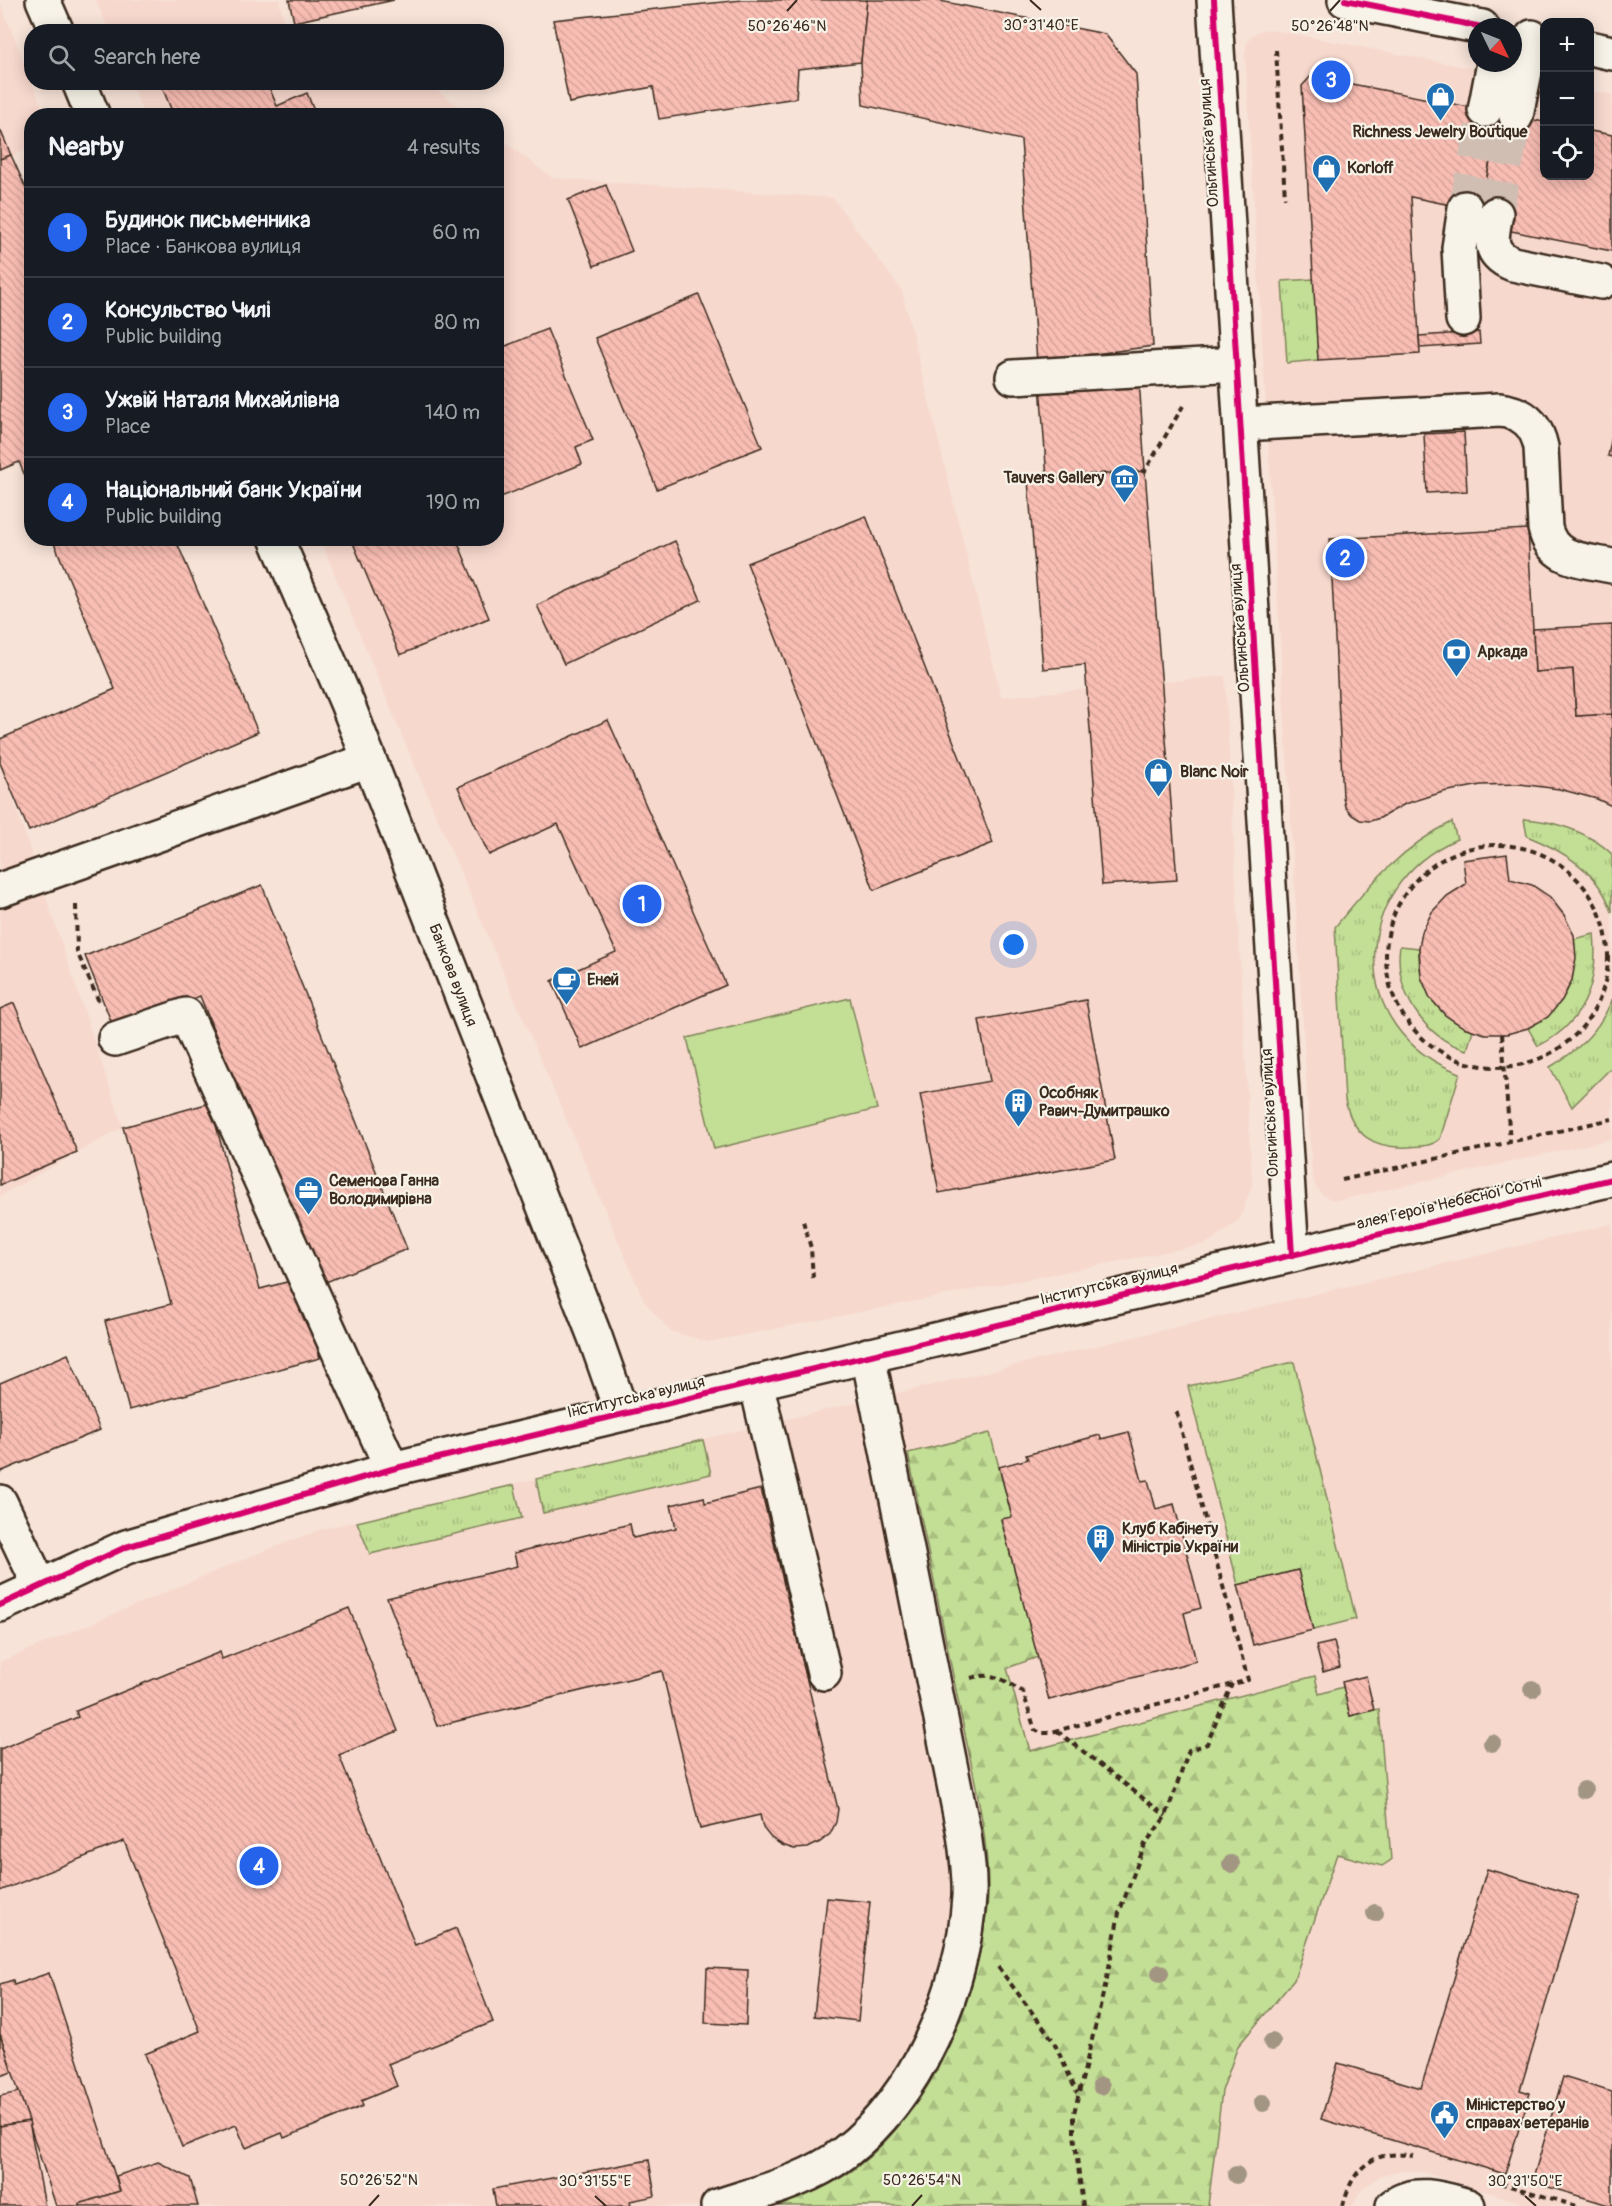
<!DOCTYPE html>
<meta charset="utf-8">
<style>
:root{--surface:#171b24;--page:#242831;--text:#f1f3f6;--muted:#9ea1a6;--line:#363941;--accent:#2563eb}
body{margin:0;font-family:Pangolin,sans-serif;background:var(--page);color:var(--text)}
.controls{position:absolute;right:18px;top:18px;display:grid;overflow:hidden;border-radius:12px;box-shadow:0 3px 15px #0003}
.controls button{width:54px;height:54px;display:grid;place-items:center;padding:0;border:0;border-bottom:2px solid var(--line);background:var(--surface);color:var(--text);font:30px sans-serif}
.compass{position:absolute;left:1468px;top:18px;width:54px;height:54px;border-radius:50%;background:var(--surface);box-shadow:0 3px 15px #0003;rotate:133deg}
.you{position:absolute;left:1014px;top:945px;width:21px;height:21px;margin:-15px;border:4px solid #fff;border-radius:50%;background:#1a73e8;box-shadow:0 0 0 9px #1a73e833}
.badge{display:grid;place-items:center;width:39px;height:39px;border-radius:50%;background:var(--accent);color:#fff;font-size:20px;font-weight:700}
.pin{position:absolute;translate:-50% -50%;border:3px solid #fff;box-shadow:0 2px 6px #0006}
.list{margin:0;padding:0;list-style:none}
h2{display:flex;justify-content:space-between;align-items:center;height:78px;margin:0;padding:0 24px;font-size:26px}
h2 small{font-size:20px;font-weight:400;color:var(--muted)}
.list li{display:grid;grid-template-columns:39px 1fr auto;gap:18px;align-items:center;box-sizing:border-box;height:90px;padding:0 24px;border-top:2px solid var(--line)}
.list b{display:block;font-size:22px;white-space:nowrap}
.list p{margin:0;font-size:20px;white-space:nowrap;color:var(--muted)}
.list em{font-size:20px;font-style:normal;color:var(--muted)}
.icon{flex:none;width:33px;height:33px;fill:none;stroke:currentColor;stroke-width:2;stroke-linecap:round;stroke-linejoin:round}
.map{position:relative;flex:none;width:1612px;height:2206px;overflow:hidden}
.search{position:absolute;background:var(--surface);box-shadow:0 3px 15px #0003;left:24px;top:24px;width:480px;height:66px;display:flex;align-items:center;gap:15px;box-sizing:border-box;padding:0 21px;border-radius:24px;color:var(--muted);font-size:22px}
.panel{position:absolute;background:var(--surface);box-shadow:0 3px 15px #0003;left:24px;top:108px;width:480px;height:438px;border-radius:24px}
.map>svg:first-child{display:block}
.built{fill:#f7d8cd}
.grass{fill:url(#grass-tufts);stroke:#7f845a;stroke-width:1.5}
.forest{fill:url(#forest-firs);stroke:#7f845a;stroke-width:1.5}
.park{fill:#c3de95;stroke:#7f845a;stroke-width:1.5}
.building{fill:url(#building-back-hatch);stroke:#3b2a1e;stroke-width:1.5}
.lines{fill:none;stroke-linecap:round;stroke-linejoin:round}
.minor-tunnel{stroke:#d1beb3;stroke-width:33;stroke-dasharray:33 16;stroke-linecap:butt}
.minor-casing{stroke:#3b2a1e;stroke-width:38}
.path{stroke:#3b2a1e;stroke-width:4;stroke-dasharray:6 4.5;stroke-linecap:butt}
.minor{stroke:#f7f3e8;stroke-width:33}
.cycleway-casing{stroke:#f7f3e8;stroke-width:10}
.cycleway{stroke:#d6006c;stroke-width:6}
.tree{fill:#a29682}
.ticks{fill:none;stroke:#3b2a1e;stroke-width:2}
.labels{text-anchor:middle;dominant-baseline:central;stroke-width:4.5;stroke-linejoin:round;paint-order:stroke}
.poi-label{font-size:16px;font-weight:bold;fill:#3b2a1e;stroke:#f7f3e8;text-anchor:start}
.street-label{font-size:16px;fill:#3b2a1e;stroke:#f7f3e8}
.ticks-label{font-size:15px;text-anchor:middle;fill:#3b2a1e;stroke:#f7f3e8;stroke-width:4.5;stroke-linejoin:round;paint-order:stroke}
</style>
<div class="map">
<svg width="1612" height="2206" viewBox="0 0 1612 2206">
<defs>
<pattern id="grass-tufts" width="24" height="20" patternUnits="userSpaceOnUse" patternTransform="scale(1.5)"><rect width="24" height="20" fill="#c3de95"/><path d="M3 7l-1-3M5 7V3M7 7l1-3M15 17l-1-3M17 17v-4M19 17l1-3" fill="none" stroke="#a8bf80"/></pattern>
<pattern id="forest-firs" width="22" height="20" patternUnits="userSpaceOnUse" patternTransform="scale(1.5)"><rect width="22" height="20" fill="#c3de95"/><path d="M5 1l3.5 6h-7zM16 11l3.5 6h-7z" fill="#a8bf80"/></pattern>
<pattern id="building-back-hatch" width="6" height="6" patternUnits="userSpaceOnUse" patternTransform="scale(1.5)"><rect width="6" height="6" fill="#f8bdb3"/><path d="M-1 5l2 2M0 0l6 6M5-1l2 2" fill="none" stroke="#d6a39a"/></pattern>
</defs>
<rect width="100%" height="100%" fill="#f7e3d8"/>
<filter id="ink" filterUnits="userSpaceOnUse"><feTurbulence type="fractalNoise" baseFrequency=".0167" numOctaves="2"/><feDisplacementMap in="SourceGraphic" scale="12" xChannelSelector="R" yChannelSelector="G"/><feConvolveMatrix kernelMatrix="1 2 1 2 8 2 1 2 1" color-interpolation-filters="sRGB"/></filter>
<g filter="url(#ink)">
<g class="built">
<polygon points="96,0 279,0 286,31 109,31"/>
<polygon points="0,2 45,115 32,116 31,147 0,162"/>
<polygon points="1261,30 1272,30 1544,82 1544,176 1590,176 1590,91 1612,95 1612,1139 1344,1199 1333,1200 1323,1195 1316,1187 1312,1176 1245,53 1247,43 1252,35"/>
<polygon points="131,83 427,83 470,115 144,115"/>
<polygon points="497,136 552,178 833,198 902,291 1001,697 1225,676 1252,1184 1240,1219 1206,1244 708,1342 670,1331 644,1301 403,738 320,539 496,538"/>
<polygon points="0,760 123,1127 0,1196"/>
<polygon points="1612,1224 1612,2206 1533,2206 1422,2172 1400,2170 1380,2176 1363,2188 1352,2206 0,2206 0,1662 254,1555 319,1530"/>
</g>
<g class="grass">
<polygon points="1314,279 1318,360 1287,363 1282,281"/>
<path d="M1524,819C1555,821 1589,832 1612,854V912C1599,872 1564,851 1527,836Z"/>
<path d="M1452,822L1457,839C1348,886 1345,1032 1460,1073L1440,1139C1431,1147 1421,1146 1409,1147C1373,1149 1353,1135 1345,1100L1335,927C1368,886 1404,845 1452,822Z"/>
<path d="M1594,934C1599,983 1585,1023 1538,1046L1528,1028C1565,1007 1579,982 1574,939Z"/>
<path d="M1400,946L1419,948C1416,984 1438,1020 1473,1030L1467,1050C1424,1039 1393,989 1400,946Z"/>
<path d="M1612,999V1067L1572,1107L1550,1067C1579,1050 1600,1030 1612,999Z"/>
<polygon points="1294,1362 1356,1619 1313,1630 1298,1570 1238,1585 1188,1386"/>
<polygon points="703,1440 711,1474 543,1513 536,1479"/>
<polygon points="514,1485 522,1518 370,1554 357,1522"/>
</g>
<path class="forest" d="M990,1433L1012,1517L1001,1520L1038,1657L1007,1668L1030,1751L1315,1676L1319,1694L1343,1687L1350,1716L1379,1709L1391,1860L1382,1866L1337,1854L1294,1980L1238,2046L1222,2091L1208,2206H779C806,2196 833,2185 856,2168C927,2111 969,2022 983,1934C985,1921 988,1907 988,1894C989,1833 972,1770 960,1710C943,1625 926,1539 908,1453Z"/>
<polygon class="park" points="850,998 877,1109 714,1149 687,1038"/>
<g class="building">
<polygon points="289,0 394,0 294,22"/>
<polygon points="742,0 867,0 861,62 798,69 796,98 659,119 653,87 569,103 553,20"/>
<polygon points="867,0 935,0 1105,34 1136,74 1153,346 1037,362 1021,140 863,105 861,62"/>
<polygon points="242,24 245,32 225,32"/>
<polygon points="1311,76 1500,113 1480,211 1411,197 1420,354 1318,360 1302,86"/>
<polygon points="160,82 267,82 277,106 307,93 316,116 174,116"/>
<polygon points="1500,113 1544,122 1544,176 1590,176 1590,131 1612,135 1612,251 1501,229 1480,211"/>
<polygon points="0,129 11,155 0,159"/>
<polygon points="11,155 32,202 32,492 19,462 0,470 0,159"/>
<polygon points="606,185 632,251 594,266 568,200"/>
<polygon points="699,295 762,447 657,489 595,338"/>
<polygon points="547,329 593,440 576,447 582,464 496,499 496,350"/>
<polygon points="1479,332 1480,344 1420,348 1419,336"/>
<polygon points="1139,378 1145,471 1047,479 1040,384"/>
<polygon points="1464,432 1467,491 1427,493 1424,434"/>
<polygon points="1612,436 1612,457 1608,456"/>
<polygon points="1145,471 1177,880 1102,885 1085,665 1043,669 1028,480"/>
<polygon points="866,516 993,843 874,890 747,563"/>
<polygon points="1528,529 1535,672 1573,669 1576,716 1612,714 1612,806 1597,799 1559,789 1520,784 1481,785 1443,792 1405,804 1380,818 1370,821 1360,820 1352,815 1345,807 1343,797 1330,539"/>
<polygon points="52,538 175,538 258,732 29,831 0,763 0,739 115,689"/>
<polygon points="351,538 456,538 489,618 400,655"/>
<polygon points="675,541 701,600 564,664 537,605"/>
<polygon points="1612,625 1612,714 1576,716 1573,669 1535,672 1533,629"/>
<polygon points="608,720 726,985 582,1049 552,981 616,952 558,824 489,855 458,787"/>
<polygon points="1507,854 1510,879 1532,885 1550,897 1564,915 1574,935 1576,958 1572,980 1562,1000 1548,1017 1528,1028 1507,1034 1485,1034 1463,1027 1445,1015 1430,998 1421,977 1419,948 1422,932 1432,912 1447,896 1466,884 1463,860"/>
<polygon points="262,885 407,1249 316,1286 200,996 115,1031 85,956"/>
<polygon points="1086,1000 1115,1160 939,1193 920,1094 990,1081 979,1020"/>
<polygon points="14,1003 77,1152 0,1185 0,1009"/>
<polygon points="210,1103 260,1289 298,1279 320,1358 129,1410 105,1321 171,1304 123,1127"/>
<polygon points="68,1354 100,1430 0,1472 0,1383"/>
<polygon points="1129,1432 1142,1481 1148,1480 1156,1509 1174,1504 1201,1608 1184,1613 1196,1661 1049,1700 1001,1519 1012,1517 999,1467 1028,1459 1026,1455 1100,1435 1101,1439"/>
<polygon points="761,1489 838,1809 836,1822 830,1834 820,1842 808,1848 794,1849 782,1845 771,1838 763,1828 760,1815 700,1829 662,1671 437,1726 387,1598 517,1566 514,1553 630,1524 633,1538 676,1528 671,1505 704,1497 705,1503"/>
<polygon points="1298,1570 1313,1630 1253,1645 1238,1585"/>
<polygon points="349,1608 398,1731 339,1755 415,1945 456,1928 493,2022 388,2064 397,2086 361,2101 363,2106 284,2138 282,2133 246,2148 236,2125 182,2147 145,2054 200,2031 124,1841 0,1891 0,1749 78,1717 76,1711 220,1652 222,1659"/>
<polygon points="1334,1642 1340,1667 1323,1672 1316,1646"/>
<polygon points="1366,1676 1374,1710 1350,1716 1342,1682"/>
<polygon points="1487,1869 1578,1896 1520,2090 1530,2093 1505,2174 1321,2119 1338,2063 1421,2088"/>
<polygon points="827,1898 870,1902 858,2021 814,2016"/>
<polygon points="707,1968 748,1970 746,2025 705,2023"/>
<polygon points="49,1973 120,2191 79,2204 80,2206 56,2206 0,2034 0,1984 13,1980 14,1985"/>
<polygon points="0,2034 12,2072 0,2076"/>
<polygon points="1563,2077 1612,2092 1612,2206 1532,2182"/>
<polygon points="19,2092 29,2121 0,2126 0,2096"/>
<polygon points="29,2121 45,2206 0,2206 0,2126"/>
<polygon points="649,2160 655,2196 630,2201 631,2206 496,2206 493,2189"/>
<polygon points="158,2162 190,2178 198,2206 80,2206 79,2204 120,2191 116,2176"/>
</g>
<g class="lines">
<g class="minor-tunnel">
<polyline points="1465,208 1485,110"/>
<polyline points="1496,214 1516,116"/>
<polyline points="31,491 32,491"/>
</g>
<defs>
<g id="minor">
<polyline points="43,0 57,32"/>
<polyline points="1214,0 1292,1255"/>
<polyline points="1345,0 1482,27"/>
<polyline points="1590,48 1612,53"/>
<polyline points="79,82 93,116"/>
<polyline points="1485,110 1494,63"/>
<polyline points="1516,116 1532,37"/>
<path d="M1496,214C1491,237 1487,254 1513,264L1601,282"/>
<polyline points="1463,319 1459,248 1465,208"/>
<polyline points="1013,377 1237,364"/>
<path d="M1241,424L1500,410C1524,413 1536,424 1541,447L1545,528C1552,561 1584,560 1612,566"/>
<polyline points="276,538 347,703 595,1337 622,1414"/>
<polyline points="0,890 369,760"/>
<polyline points="115,1039 186,1015 392,1469"/>
<polyline points="756,1382 824,1673"/>
<polyline points="0,1502 40,1586"/>
<polyline points="0,1605 126,1547 392,1469 1612,1179"/>
<path d="M718,2206C760,2192 808,2181 844,2153C918,2096 963,1989 969,1897C970,1876 967,1855 964,1834L868,1355"/>
<path d="M1393,2206C1415,2189 1444,2199 1468,2206"/>
</g>
</defs>
<use href="#minor" class="minor-casing"/>
<g class="path">
<polyline points="1276,50 1285,198"/>
<polyline points="1047,479 1145,471 1183,406"/>
<circle cx="1497" cy="956" r="111"/>
<polyline points="76,905 77,952 100,1004"/>
<polyline points="1502,1034 1510,1142"/>
<polyline points="1342,1180 1612,1119"/>
<polyline points="803,1221 811,1248 813,1278"/>
<path d="M971,1678C995,1671 1004,1681 1023,1692L1035,1730L1041,1733H1048L1248,1680L1176,1410"/>
<polyline points="1057,1731 1166,1816"/>
<polyline points="998,1967 1053,2040 1077,2093"/>
<polyline points="1500,2183 1576,2206"/>
<polyline points="1083,2206 1074,2134 1074,2113 1107,1978 1119,1913 1145,1844 1166,1816 1189,1750 1207,1744 1232,1684"/>
<path d="M1343,2206C1351,2170 1373,2148 1413,2156"/>
</g>
<use href="#minor" class="minor"/>
<defs>
<g id="cycleway">
<polyline points="1214,0 1292,1255"/>
<polyline points="1345,0 1482,27"/>
<polyline points="0,1605 126,1547 392,1469 1612,1179"/>
</g>
</defs>
<use href="#cycleway" class="cycleway-casing"/>
<use href="#cycleway" class="cycleway"/>
</g>
<g class="tree">
<circle cx="1532" cy="1689" r="9"/>
<circle cx="1492" cy="1743" r="9"/>
<circle cx="1584" cy="1790" r="9"/>
<circle cx="1231" cy="1864" r="9"/>
<circle cx="1375" cy="1913" r="9"/>
<circle cx="1160" cy="1973" r="9"/>
<circle cx="1272" cy="2042" r="9"/>
<circle cx="1101" cy="2086" r="9"/>
<circle cx="1263" cy="2103" r="9"/>
<circle cx="1236" cy="2175" r="9"/>
</g>
</g>
<path class="ticks" d="M1030,0L1041,10M787,11L797,0M1330,11L1340,0M595,2196L606,2206M1525,2196L1536,2206M369,2206L379,2195M912,2206L922,2195"/>
<defs>
<symbol id="shop-pin" viewBox="-11 -11 22 30"><path d="M0 17L-7.5 6A9.5 9.5 0 1 1 7.5 6Z" fill="#1f6fb2" stroke="#f7f3e8"/><path d="M-5-2.5h2.3a2.7 3.5 0 0 1 5.4 0H5L5.5 6h-11ZM-1.5-2.5h3a1.5 2.3 0 0 0-3 0Z" fill="#fff"/></symbol>
<symbol id="museum-pin" viewBox="-11 -11 22 30"><path d="M0 17L-7.5 6A9.5 9.5 0 1 1 7.5 6Z" fill="#1f6fb2" stroke="#f7f3e8"/><path d="M0-6L6-3V-2H-6V-3ZM-5-1h2V3h-2ZM-1-1h2V3h-2ZM3-1h2V3H3ZM-6 4H6V6H-6Z" fill="#fff"/></symbol>
<symbol id="bank-pin" viewBox="-11 -11 22 30"><path d="M0 17L-7.5 6A9.5 9.5 0 1 1 7.5 6Z" fill="#1f6fb2" stroke="#f7f3e8"/><path d="M-6-4H6V4H-6ZM0-2.3a2.3 2.3 0 1 0 0 4.6a2.3 2.3 0 1 0 0-4.6Z" fill="#fff"/></symbol>
<symbol id="cafe-pin" viewBox="-11 -11 22 30"><path d="M0 17L-7.5 6A9.5 9.5 0 1 1 7.5 6Z" fill="#1f6fb2" stroke="#f7f3e8"/><path d="M-5.5-4.5H6V0H3Q3 3.5 0 3.5H-2.5Q-5.5 3.5-5.5 0ZM3-3.2v2h1.7v-2ZM-6 4.5H4V6H-6Z" fill="#fff"/></symbol>
<symbol id="building-pin" viewBox="-11 -11 22 30"><path d="M0 17L-7.5 6A9.5 9.5 0 1 1 7.5 6Z" fill="#1f6fb2" stroke="#f7f3e8"/><path d="M-4-6H4V6H1V3H-1V6H-4ZM-2.5-4.3h1.7v1.8h-1.7ZM.8-4.3h1.7v1.8H.8ZM-2.5-1h1.7V.8h-1.7ZM.8-1h1.7V.8H.8Z" fill="#fff"/></symbol>
<symbol id="office-pin" viewBox="-11 -11 22 30"><path d="M0 17L-7.5 6A9.5 9.5 0 1 1 7.5 6Z" fill="#1f6fb2" stroke="#f7f3e8"/><path d="M-6-3h4V-5.5h4V-3h4V5H-6ZM-1-4.5V-3h2v-1.5ZM-6 0V1H6V0Z" fill="#fff"/></symbol>
<symbol id="civic-pin" viewBox="-11 -11 22 30"><path d="M0 17L-7.5 6A9.5 9.5 0 1 1 7.5 6Z" fill="#1f6fb2" stroke="#f7f3e8"/><path d="M-.6-6.5H3V-4.5H.6V-3L4-1V1h2V6H-6V1h2V-1L-.6-3ZM-1.2 2.5V6h2.4V2.5Z" fill="#fff"/></symbol>
</defs>
<g fill-rule="evenodd">
<use href="#shop-pin" x="1424" y="80" width="33" height="45"/>
<use href="#shop-pin" x="1310" y="152" width="33" height="45"/>
<use href="#museum-pin" x="1108" y="462" width="33" height="45"/>
<use href="#bank-pin" x="1440" y="636" width="33" height="45"/>
<use href="#shop-pin" x="1142" y="756" width="33" height="45"/>
<use href="#cafe-pin" x="550" y="964" width="33" height="45"/>
<use href="#building-pin" x="1002" y="1086" width="33" height="45"/>
<use href="#office-pin" x="292" y="1174" width="33" height="45"/>
<use href="#building-pin" x="1084" y="1522" width="33" height="45"/>
<use href="#civic-pin" x="1428" y="2098" width="33" height="45"/>
</g>
<g class="labels">
<g class="poi-label">
<text x="1440" y="132" text-anchor="middle">Richness Jewelry Boutique</text>
<text x="1347" y="168">Korloff</text>
<text x="1104" y="478" text-anchor="end">Tauvers Gallery</text>
<text x="1477" y="652">Аркада</text>
<text x="1180" y="772">Blanc Noir</text>
<text x="587" y="980">Еней</text>
<text x="1039" y="1093">Особняк<tspan x="1039" dy="18">Равич-Думитрашко</tspan></text>
<text x="329" y="1181">Семенова Ганна<tspan x="329" dy="18">Володимирівна</tspan></text>
<text x="1122" y="1529">Клуб Кабінету<tspan x="1122" dy="18">Міністрів України</tspan></text>
<text x="1466" y="2105">Міністерство у<tspan x="1466" dy="18">справах ветеранів</tspan></text>
</g>
<g class="street-label">
<text transform="translate(1209 143) rotate(-94)">Ольгинська вулиця</text>
<text transform="translate(1240 628) rotate(-94)">Ольгинська вулиця</text>
<text transform="translate(453 975) rotate(69)">Банкова вулиця</text>
<text transform="translate(1270 1113) rotate(-93)">Ольгинська вулиця</text>
<text transform="translate(1449 1203) rotate(-13)">алея Героїв Небесної Сотні</text>
<text transform="translate(1109 1284) rotate(-13)">Інститутська вулиця</text>
<text transform="translate(636 1397) rotate(-13)">Інститутська вулиця</text>
</g>
</g>
<g class="ticks-label">
<text x="1041" y="30">30°31'40"E</text>
<text x="787" y="31">50°26'46"N</text>
<text x="1330" y="31">50°26'48"N</text>
<text x="379" y="2185">50°26'52"N</text>
<text x="922" y="2185">50°26'54"N</text>
<text x="595" y="2186">30°31'55"E</text>
<text x="1525" y="2186">30°31'50"E</text>
</g>
</svg>
<div class="controls">
<button>+</button>
<button>−</button>
<button><svg class="icon" aria-label="locate" viewBox="0 0 24 24"><circle cx="12" cy="12" r="6"/><path d="M12 2v4M12 18v4M2 12h4M18 12h4"/></svg></button>
</div>
<svg class="compass" viewBox="-18 -18 36 36"><path d="M0-13l5 13h-10z" fill="#e53935"/><path d="M0 13l5-13h-10z" fill="#9ea1a6"/></svg>
<div class="you"></div>
<div class="pin badge" style="left:642px;top:904px">1</div>
<div class="pin badge" style="left:1345px;top:558px">2</div>
<div class="pin badge" style="left:1331px;top:80px">3</div>
<div class="pin badge" style="left:259px;top:1866px">4</div>
<div class="search"><svg class="icon" aria-label="search" viewBox="0 0 24 24"><circle cx="10" cy="10" r="6"/><path d="M15 15l6 6"/></svg>Search here</div>
<section class="panel">
<h2>Nearby<small>4 results</small></h2>
<ul class="list">
<li><span class="badge">1</span><div><b>Будинок письменника</b><p>Place · Банкова вулиця</p></div><em>60 m</em></li>
<li><span class="badge">2</span><div><b>Консульство Чилі</b><p>Public building</p></div><em>80 m</em></li>
<li><span class="badge">3</span><div><b>Ужвій Наталя Михайлівна</b><p>Place</p></div><em>140 m</em></li>
<li><span class="badge">4</span><div><b>Національний банк України</b><p>Public building</p></div><em>190 m</em></li>
</ul>
</section>
</div>
